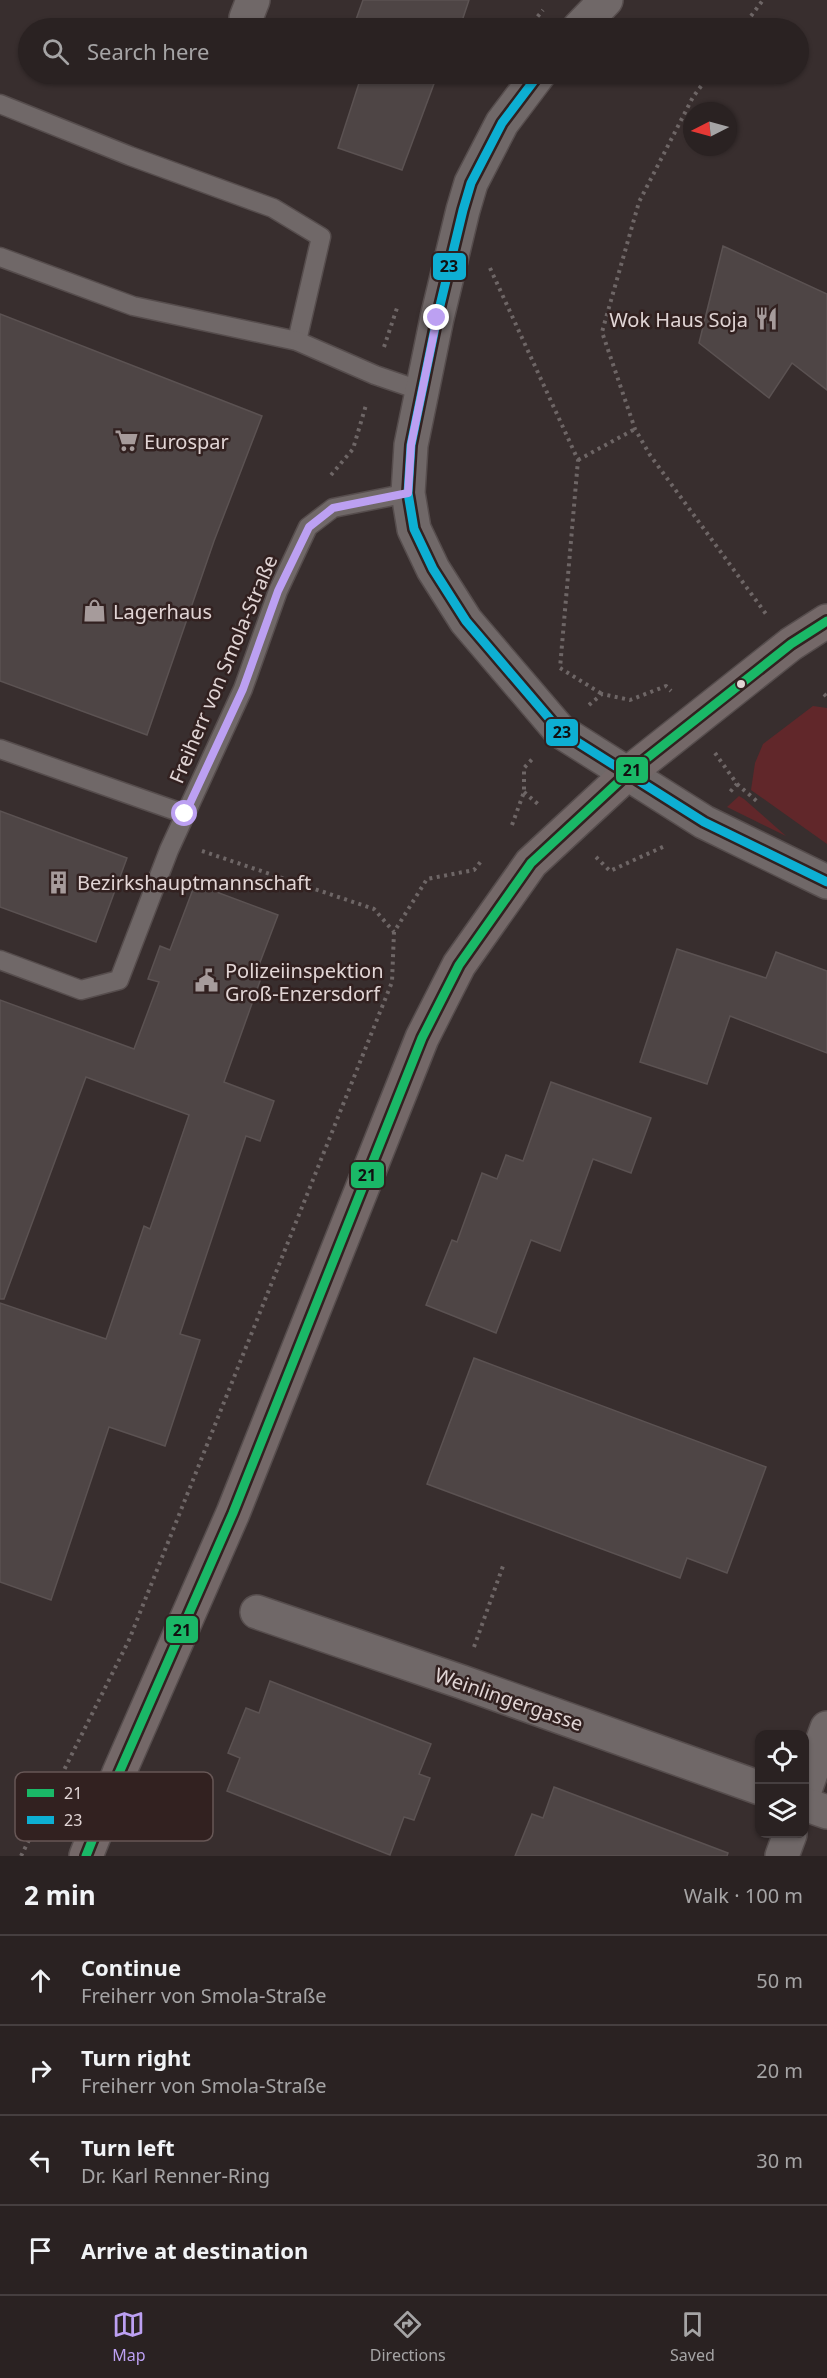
<!DOCTYPE html>
<meta charset="utf-8">
<style>
:root{--surface:#2a2222;--page:#322a2a;--text:#f1f3f6;--muted:#a5a4a5;--line:#463f40;--accent:#bca0f2}
body{margin:0;font-family:"Noto Sans",sans-serif;background:var(--page);color:var(--text)}
.controls{position:absolute;right:18px;bottom:18px;display:grid;overflow:hidden;border-radius:12px;box-shadow:0 2px 4px #0004}
.controls button{width:54px;height:54px;display:grid;place-items:center;padding:0;border:0;border-bottom:2px solid var(--line);background:var(--surface);color:var(--text);font:30px sans-serif}
.compass{position:absolute;left:683px;top:102px;width:54px;height:54px;border-radius:50%;background:var(--surface);box-shadow:0 2px 4px #0004;rotate:264deg}
.stop{position:absolute;width:18px;height:18px;margin:-14px;border:4px solid #bca0f2;border-radius:50%;background:#fff}
.stop.end{background:#bca0f2;border-color:#fff;box-shadow:0 2px 6px #0008}
.list{margin:0;padding:0;list-style:none}
h2{display:flex;justify-content:space-between;align-items:center;height:78px;margin:0;padding:0 24px;font-size:26px}
h2 small{font-size:20px;font-weight:400;color:var(--muted)}
.list li{display:grid;grid-template-columns:39px 1fr auto;gap:18px;align-items:center;box-sizing:border-box;height:90px;padding:0 24px;border-top:2px solid var(--line)}
.list b{display:block;font-size:22px;white-space:nowrap}
.list p{margin:0;font-size:20px;white-space:nowrap;color:var(--muted)}
.list em{font-size:20px;font-style:normal;color:var(--muted)}
.icon{flex:none;width:33px;height:33px;fill:none;stroke:currentColor;stroke-width:2;stroke-linecap:round;stroke-linejoin:round}
.map{position:relative;flex:none;width:827px;height:1856px;overflow:hidden}
.search{position:absolute;background:var(--surface);box-shadow:0 2px 4px #0004;left:18px;right:18px;top:18px;height:66px;display:flex;align-items:center;gap:15px;box-sizing:border-box;padding:0 21px;border-radius:33px;color:var(--muted);font-size:22px}
.sheet{height:438px;background:var(--surface)}
nav{display:flex;justify-content:space-around;align-items:center;box-sizing:border-box;height:84px;border-top:2px solid var(--line);background:var(--surface);font-size:16px;color:var(--muted)}
nav a{display:grid;justify-items:center;gap:3px}
nav .on{color:var(--accent)}
.map>svg:first-child{display:block}
.green{fill:#61272a}
.building{fill:#4e4545;stroke:#5b5252;stroke-width:1.5}
.lines{fill:none;stroke-linecap:round;stroke-linejoin:round}
.lane-casing{stroke:#564d4d;stroke-width:21}
.street-casing{stroke:#564d4d;stroke-width:36}
.primary-casing{stroke:#564d4d;stroke-width:36}
.path{stroke:#6e6666;stroke-width:4;stroke-dasharray:3 4.5;stroke-linecap:butt}
.lane{stroke:#706868;stroke-width:18}
.street{stroke:#706868;stroke-width:33}
.primary{stroke:#746868;stroke-width:33}
.bus-1-casing{stroke:#322120;stroke-width:14}
.bus-2-casing{stroke:#322120;stroke-width:14}
.bus-1{stroke:#1ab867;stroke-width:9}
.bus-2{stroke:#0dafd3;stroke-width:9}
.route{stroke:#bca0f2;stroke-width:8}
.bus-dot{fill:#e1d5d5;stroke:#322120;stroke-width:2}
.labels{text-anchor:middle;dominant-baseline:central;stroke-width:5;stroke-linejoin:round;paint-order:stroke}
.poi-label{font-size:20px;fill:#e1d5d5;stroke:#322120;text-anchor:start}
.street-label{font-size:20px;fill:#e1d5d5;stroke:#322120}
.key{fill:#322120;stroke:#675756;stroke-width:1.5}
.key-label{font-size:16px;fill:#e1d5d5}
.line-badge{stroke:#322120;stroke-width:2}
.pale-badge-label{font-size:16px;text-anchor:middle;font-weight:bold;fill:#111}
</style>
<div class="map">
<svg width="827" height="1856" viewBox="0 0 827 1856">
<rect width="100%" height="100%" fill="#382e2e"/>
<g class="green">
<polygon points="813,706 827,708 827,844 751,790 755,763 763,744"/>
<polygon points="739,796 744,799 786,836 727,807"/>
</g>
<g class="building">
<polygon points="363,0 469,0 460,27 461,28 353,28"/>
<polygon points="362,74 445,74 441,83 435,81 402,170 338,148"/>
<polygon points="723,246 827,294 827,390 792,363 769,398 699,343"/>
<polygon points="0,314 262,416 214,541 147,735 0,681"/>
<polygon points="0,811 127,858 96,942 0,907"/>
<polygon points="195,884 278,915 259,965 265,967 224,1082 274,1101 260,1141 246,1136 180,1334 200,1340 165,1446 109,1427 51,1600 0,1582 0,1303 106,1339 144,1226 150,1229 189,1115 86,1077 4,1299 0,1299 0,1000 134,1049 159,982 148,979 160,946 170,950"/>
<polygon points="677,949 766,978 776,952 827,971 827,1053 730,1016 707,1084 640,1062"/>
<polygon points="551,1082 651,1118 631,1173 593,1159 560,1251 531,1240 496,1333 426,1305 452,1240 457,1242 482,1173 497,1179 506,1155 523,1161"/>
<polygon points="474,1358 766,1467 727,1573 687,1558 680,1578 427,1484"/>
<polygon points="270,1681 431,1744 419,1774 430,1778 414,1820 404,1817 390,1855 227,1791 240,1758 228,1753 246,1708 259,1713"/>
<polygon points="554,1787 728,1853 727,1856 515,1856 532,1814 543,1818"/>
</g>
<g class="lines">
<defs>
<g id="lane">
<polyline points="0,104 130,156 273,208 321,237 297,341"/>
<polyline points="0,257 133,306 297,341 375,375 422,391"/>
<polyline points="0,749 185,814"/>
<polyline points="0,960 81,990 119,980 169,850 243,689 278,591 308,527 333,508 408,493"/>
</g>
<g id="street">
<polyline points="246,18 253,0"/>
<polyline points="579,28 606,0"/>
<polyline points="539,74 502,123 471,183 463,210 437,318 411,445 408,493 414,529 433,569 466,621 560,731 704,822 827,882"/>
<polyline points="257,1612 462,1682 760,1788"/>
<polyline points="804,1793 827,1728"/>
<polyline points="804,1804 827,1812"/>
<polyline points="782,1856 790,1834"/>
</g>
<polyline id="primary" points="86,1856 119,1773 233,1513 422,1038 459,965 531,863 627,774 791,644 827,621"/>
</defs>
<use href="#lane" class="lane-casing"/>
<use href="#street" class="street-casing"/>
<use href="#primary" class="primary-casing"/>
<g class="path">
<polyline points="528,28 543,10"/>
<polyline points="742,28 763,0"/>
<polyline points="710,74 693,97 639,202 602,332 635,429 650,455 766,614"/>
<polyline points="490,268 578,460 560,668 602,694"/>
<polyline points="384,347 397,308"/>
<polyline points="578,460 635,429"/>
<polyline points="331,475 353,449 366,405"/>
<polyline points="824,694 827,697"/>
<polyline points="589,705 602,694 630,700 666,686 671,691"/>
<polyline points="715,753 737,784 729,793"/>
<polyline points="737,784 759,803"/>
<polyline points="524,792 539,805"/>
<polyline points="512,825 524,792 524,768 534,757"/>
<polyline points="202,851 374,909 394,932"/>
<polyline points="596,857 610,871 667,845"/>
<polyline points="474,1647 503,1566"/>
<polyline points="21,1856 129,1640 392,982 394,932 427,879 474,870 482,860"/>
</g>
<use href="#lane" class="lane"/>
<use href="#street" class="street"/>
<use href="#primary" class="primary"/>
<defs>
<polyline id="bus-1" points="86,1856 119,1773 233,1513 422,1038 459,965 531,863 627,774 791,644 827,621"/>
<polyline id="bus-2" points="539,74 502,123 471,183 463,210 437,318 411,445 408,493 414,529 433,569 466,621 560,731 704,822 827,882"/>
</defs>
<use href="#bus-1" class="bus-1-casing"/>
<use href="#bus-2" class="bus-2-casing"/>
<use href="#bus-1" class="bus-1"/>
<use href="#bus-2" class="bus-2"/>
</g>
<g class="lines">
<polyline class="route" points="185,814 243,689 278,591 309,527 333,508 408,493 411,445 437,318"/>
</g>
<defs>
<symbol id="restaurant-bare" viewBox="-9 -9 18 18"><path d="M-5-6h1v4h1v-4h1v4h1v-4h1v5L-1.5 .5V6h-2V.5L-5-1ZM5-6V6H3V1.5H1.5Q1.5-4 5-6Z" fill="#a69b9b" stroke="#322120" stroke-width="2.5" paint-order="stroke"/></symbol>
<symbol id="supermarket-bare" viewBox="-9 -9 18 18"><path d="M-6-5.5h2.5l.6 2H6L4.5 2H-2.5L-4.4-4H-6ZM-1.5 3.2a1.3 1.3 0 1 0 .1 0ZM3 3.2a1.3 1.3 0 1 0 .1 0Z" fill="#a69b9b" stroke="#322120" stroke-width="2.5" paint-order="stroke"/></symbol>
<symbol id="shop-bare" viewBox="-9 -9 18 18"><path d="M-5-2.5h2.3a2.7 3.5 0 0 1 5.4 0H5L5.5 6h-11ZM-1.5-2.5h3a1.5 2.3 0 0 0-3 0Z" fill="#a69b9b" stroke="#322120" stroke-width="2.5" paint-order="stroke"/></symbol>
<symbol id="building-bare" viewBox="-9 -9 18 18"><path d="M-4-6H4V6H1V3H-1V6H-4ZM-2.5-4.3h1.7v1.8h-1.7ZM.8-4.3h1.7v1.8H.8ZM-2.5-1h1.7V.8h-1.7ZM.8-1h1.7V.8H.8Z" fill="#a69b9b" stroke="#322120" stroke-width="2.5" paint-order="stroke"/></symbol>
<symbol id="civic-bare" viewBox="-9 -9 18 18"><path d="M-.6-6.5H3V-4.5H.6V-3L4-1V1h2V6H-6V1h2V-1L-.6-3ZM-1.2 2.5V6h2.4V2.5Z" fill="#a69b9b" stroke="#322120" stroke-width="2.5" paint-order="stroke"/></symbol>
</defs>
<g fill-rule="evenodd">
<use href="#restaurant-bare" x="750" y="302" width="33" height="33"/>
<use href="#supermarket-bare" x="110" y="424" width="33" height="33"/>
<use href="#shop-bare" x="78" y="594" width="33" height="33"/>
<use href="#building-bare" x="42" y="866" width="33" height="33"/>
<use href="#civic-bare" x="190" y="964" width="33" height="33"/>
</g>
<circle class="bus-dot" cx="741" cy="684" r="5"/>
<g class="labels">
<g class="poi-label">
<text x="748" y="319" text-anchor="end">Wok Haus Soja</text>
<text x="144" y="441">Eurospar</text>
<text x="113" y="611">Lagerhaus</text>
<text x="77" y="882">Bezirkshauptmannschaft</text>
<text x="225" y="970">Polizeiinspektion<tspan x="225" dy="23">Groß-Enzersdorf</tspan></text>
</g>
<g class="street-label">
<text transform="translate(223 669) rotate(-67)">Freiherr von Smola-Straße</text>
<text transform="translate(509 1699) rotate(19)">Weinlingergasse</text>
</g>
</g>
<rect x="15" y="1772" width="198" height="69" rx="9" class="key"/>
<rect x="27" y="1789" width="27" height="8" fill="#1ab867"/>
<rect x="27" y="1816" width="27" height="8" fill="#0dafd3"/>
<g class="key-label">
<text x="64" y="1799">21</text>
<text x="64" y="1826">23</text>
</g>
<g class="line-badge">
<rect x="432" y="252" width="35" height="29" rx="6" fill="#0dafd3"/>
<rect x="545" y="718" width="34" height="29" rx="6" fill="#0dafd3"/>
<rect x="615" y="756" width="34" height="28" rx="6" fill="#1ab867"/>
<rect x="350" y="1161" width="35" height="28" rx="6" fill="#1ab867"/>
<rect x="165" y="1615" width="34" height="29" rx="6" fill="#1ab867"/>
</g>
<g class="pale-badge-label">
<text x="449" y="272">23</text>
<text x="562" y="738">23</text>
<text x="632" y="776">21</text>
<text x="367" y="1181">21</text>
<text x="182" y="1636">21</text>
</g>
</svg>
<div class="controls">
<button><svg class="icon" aria-label="locate" viewBox="0 0 24 24"><circle cx="12" cy="12" r="6"/><path d="M12 2v4M12 18v4M2 12h4M18 12h4"/></svg></button>
<button><svg class="icon" aria-label="layers" viewBox="0 0 24 24"><path d="M12 4l9 5-9 5-9-5zM3 14l9 5 9-5"/></svg></button>
</div>
<svg class="compass" viewBox="-18 -18 36 36"><path d="M0-13l5 13h-10z" fill="#e53935"/><path d="M0 13l5-13h-10z" fill="#a5a4a5"/></svg>
<div class="stop" style="left:185px;top:814px"></div>
<div class="stop end" style="left:437px;top:318px"></div>
<div class="search"><svg class="icon" aria-label="search" viewBox="0 0 24 24"><circle cx="10" cy="10" r="6"/><path d="M15 15l6 6"/></svg>Search here</div>
</div>
<section class="sheet">
<h2>2 min<small>Walk · 100 m</small></h2>
<ul class="list">
<li><svg class="icon" aria-label="ahead" viewBox="0 0 24 24"><path d="M12 20V5M6 11l6-6 6 6"/></svg><div><b>Continue</b><p>Freiherr von Smola-Straße</p></div><em>50 m</em></li>
<li><svg class="icon" aria-label="right" viewBox="0 0 24 24"><path d="M7 20v-9h11M14 6l5 5-5 5"/></svg><div><b>Turn right</b><p>Freiherr von Smola-Straße</p></div><em>20 m</em></li>
<li><svg class="icon" aria-label="left" viewBox="0 0 24 24"><path d="M17 20v-9H6M10 6l-5 5 5 5"/></svg><div><b>Turn left</b><p>Dr. Karl Renner-Ring</p></div><em>30 m</em></li>
<li><svg class="icon" aria-label="arrive" viewBox="0 0 24 24"><path d="M6 21V4h12l-3 4 3 4H6"/></svg><div><b>Arrive at destination</b></div></li>
</ul>
</section>
<nav>
<a class="on"><svg class="icon" aria-label="map" viewBox="0 0 24 24"><path d="M3 6l6-2 6 2 6-2v14l-6 2-6-2-6 2zM9 4v14M15 6v14"/></svg>Map</a>
<a><svg class="icon" aria-label="directions" viewBox="0 0 24 24"><path d="M12 3l9 9-9 9-9-9zM9 14v-3h6M13 9l2 2-2 2"/></svg>Directions</a>
<a><svg class="icon" aria-label="saved" viewBox="0 0 24 24"><path d="M7 4h10v16l-5-4-5 4z"/></svg>Saved</a>
</nav>
